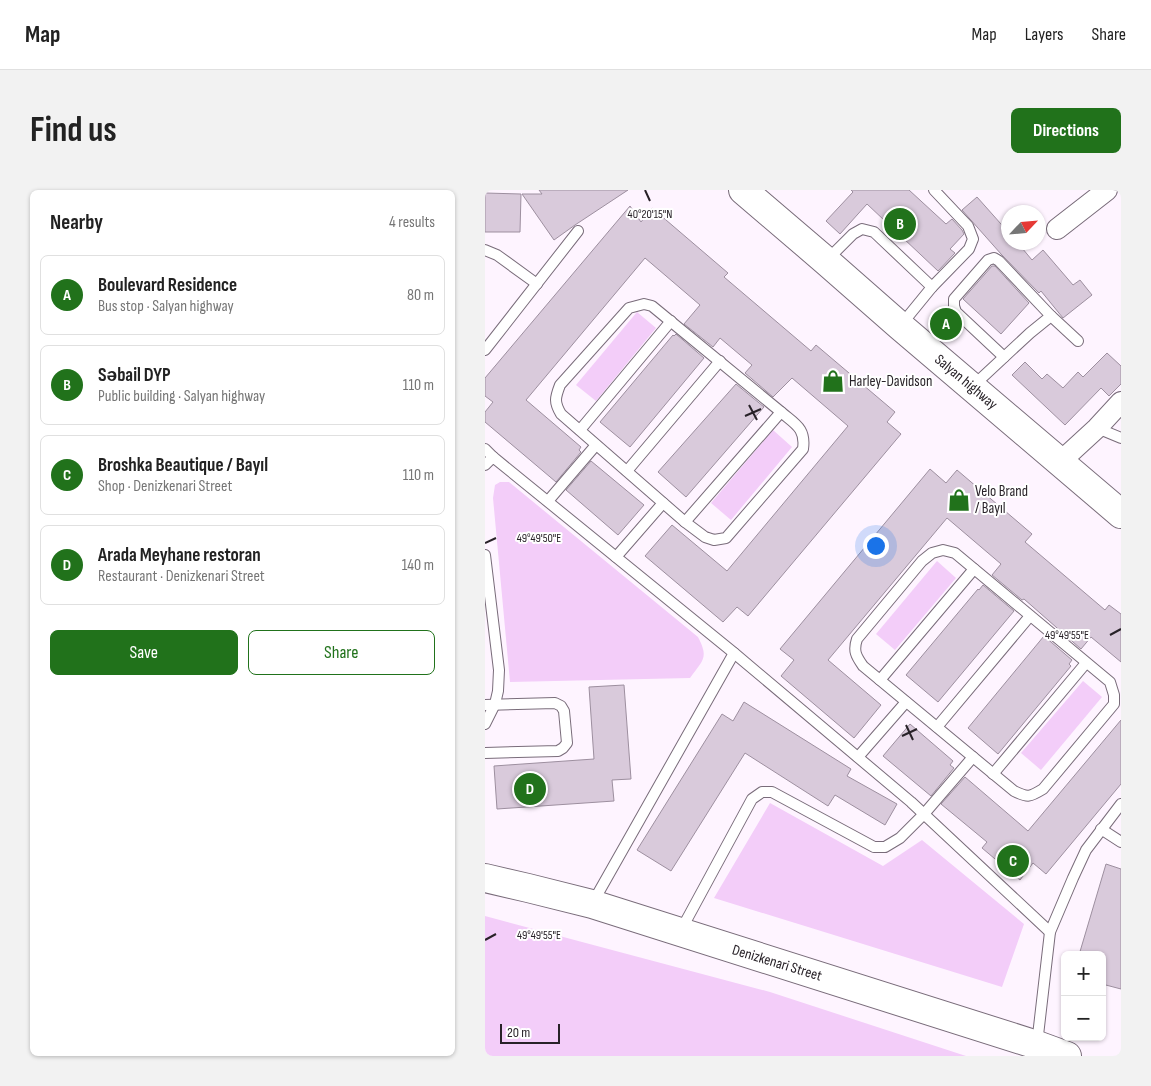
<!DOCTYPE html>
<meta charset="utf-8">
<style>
:root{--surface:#fff;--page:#f2f2f2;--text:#222;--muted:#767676;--line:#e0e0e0;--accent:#21721b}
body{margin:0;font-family:"Sofia Sans Condensed",sans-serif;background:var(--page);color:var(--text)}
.controls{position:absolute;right:15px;bottom:15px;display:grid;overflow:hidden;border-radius:8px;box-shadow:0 1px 4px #0004}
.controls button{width:45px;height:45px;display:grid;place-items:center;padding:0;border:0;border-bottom:1px solid var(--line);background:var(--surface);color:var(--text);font:25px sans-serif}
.compass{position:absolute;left:516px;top:15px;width:45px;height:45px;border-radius:50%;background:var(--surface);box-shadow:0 1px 4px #0004;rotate:64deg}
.scale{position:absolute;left:15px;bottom:12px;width:60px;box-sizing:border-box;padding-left:5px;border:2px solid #282228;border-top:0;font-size:14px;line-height:18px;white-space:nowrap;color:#282228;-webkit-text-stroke:4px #fff;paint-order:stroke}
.you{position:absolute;left:390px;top:355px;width:18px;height:18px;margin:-12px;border:4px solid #fff;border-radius:50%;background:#1a73e8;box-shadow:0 0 0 8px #1a73e833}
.badge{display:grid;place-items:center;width:32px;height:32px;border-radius:50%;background:var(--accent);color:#fff;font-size:16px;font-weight:700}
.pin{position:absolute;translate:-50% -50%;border:2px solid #fff;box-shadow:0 1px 5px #0006}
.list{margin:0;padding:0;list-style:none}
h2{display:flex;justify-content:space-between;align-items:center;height:65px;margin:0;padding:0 20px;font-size:21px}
h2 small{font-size:16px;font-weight:400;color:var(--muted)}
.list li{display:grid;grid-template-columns:32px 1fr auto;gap:15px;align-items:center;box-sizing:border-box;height:80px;margin:0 10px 10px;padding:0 10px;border:1px solid var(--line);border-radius:8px}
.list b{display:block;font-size:19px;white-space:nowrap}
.list p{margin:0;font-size:16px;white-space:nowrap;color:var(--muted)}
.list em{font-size:16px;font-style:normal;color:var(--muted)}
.actions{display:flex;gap:10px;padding:15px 20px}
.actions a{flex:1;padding:11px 0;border:1px solid var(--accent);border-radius:8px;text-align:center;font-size:18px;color:var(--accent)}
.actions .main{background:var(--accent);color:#fff}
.map{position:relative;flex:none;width:636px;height:866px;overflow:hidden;border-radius:8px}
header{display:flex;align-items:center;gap:30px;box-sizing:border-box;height:70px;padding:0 25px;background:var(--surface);border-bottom:1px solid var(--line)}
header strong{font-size:24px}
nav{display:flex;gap:28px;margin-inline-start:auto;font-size:18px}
.intro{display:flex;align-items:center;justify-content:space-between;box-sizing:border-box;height:120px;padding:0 30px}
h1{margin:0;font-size:35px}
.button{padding:12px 22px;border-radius:8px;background:var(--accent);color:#fff;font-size:18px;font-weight:700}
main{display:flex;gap:30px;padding:0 30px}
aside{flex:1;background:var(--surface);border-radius:8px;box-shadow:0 1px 4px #0004}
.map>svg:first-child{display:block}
.green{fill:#f3cdf9}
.building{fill:#d9cadb;stroke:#9d8f9f}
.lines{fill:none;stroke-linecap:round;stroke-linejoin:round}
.service-casing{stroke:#796c7a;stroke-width:12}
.minor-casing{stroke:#796c7a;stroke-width:22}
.trunk-casing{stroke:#796c7a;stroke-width:30}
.service{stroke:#fff;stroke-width:10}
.minor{stroke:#fff;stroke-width:20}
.trunk{stroke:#fff;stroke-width:28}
.ticks{fill:none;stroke:#282228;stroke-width:2}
.labels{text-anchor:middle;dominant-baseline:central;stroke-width:4;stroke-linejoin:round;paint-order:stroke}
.poi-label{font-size:15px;fill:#282228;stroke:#fff;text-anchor:start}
.street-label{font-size:15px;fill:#282228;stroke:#fff}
.ticks-label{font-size:12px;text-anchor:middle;fill:#282228;stroke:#fff;stroke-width:4;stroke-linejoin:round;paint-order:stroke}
</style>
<header>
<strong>Map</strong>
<nav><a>Map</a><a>Layers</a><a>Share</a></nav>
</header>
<div class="intro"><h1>Find us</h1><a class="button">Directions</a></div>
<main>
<aside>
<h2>Nearby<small>4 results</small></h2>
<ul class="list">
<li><span class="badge">A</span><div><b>Boulevard Residence</b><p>Bus stop · Salyan highway</p></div><em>80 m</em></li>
<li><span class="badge">B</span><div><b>Səbail DYP</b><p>Public building · Salyan highway</p></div><em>110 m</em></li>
<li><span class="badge">C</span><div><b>Broshka Beautique / Bayıl</b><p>Shop · Denizkenari Street</p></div><em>110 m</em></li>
<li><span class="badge">D</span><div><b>Arada Meyhane restoran</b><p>Restaurant · Denizkenari Street</p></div><em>140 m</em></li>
</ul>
<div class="actions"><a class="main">Save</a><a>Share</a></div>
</aside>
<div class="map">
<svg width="636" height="866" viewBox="0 0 636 866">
<rect width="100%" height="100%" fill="#fef4ff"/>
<g class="green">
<polygon points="152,122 171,138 111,211 91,195"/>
<polygon points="288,240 307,257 246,330 226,313"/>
<path d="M15,292H24L213,447C224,468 218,470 205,488L25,492L8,308L10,295Z"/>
<polygon points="452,371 471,388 410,460 391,444"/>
<polygon points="598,491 617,507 556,580 536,563"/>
<polygon points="285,613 398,676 437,650 539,734 517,797 229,708"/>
<polygon points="0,726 285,802 481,866 0,866"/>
</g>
<g class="building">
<polygon points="54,0 143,0 90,35 69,50 37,4 57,4"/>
<polygon points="366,0 424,0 461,34 467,29 477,40 479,44 465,59 470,63 453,81 382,14 355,44 341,31 368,2"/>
<polygon points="0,3 36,4 35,42 0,42"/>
<polygon points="492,7 524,43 524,52 532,52 547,70 558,60 588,95 595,90 607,105 578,128 556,101 554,103 516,64 477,20"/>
<polygon points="145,16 156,32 167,18 243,83 239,87 326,161 331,155 410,222 402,232 416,244 263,426 252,417 238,432 160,366 187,335 242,381 363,236 307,188 288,207 260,183 267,175 235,148 228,157 199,134 215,115 160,68 41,210 96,257 94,260 96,262 71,292 0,232 0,222 8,212 0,206 0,188"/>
<polygon points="507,76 510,76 544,113 516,144 478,109"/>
<polygon points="191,144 219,168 145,257 115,232 188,145 189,146"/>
<polygon points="622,163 636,176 636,194 624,206 616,198 580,235 527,185 540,172 557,189 562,184 578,198 593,182 598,187"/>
<polygon points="251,194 279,217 201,307 173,282"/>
<polygon points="106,271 159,315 133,345 81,300"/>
<polygon points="445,279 461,293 472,280 547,344 540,352 620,420 624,415 636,424 636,472 606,447 596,459 539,409 537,410 507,385 516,374 462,328 343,470 396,515 369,548 296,486 309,470 295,459"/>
<polygon points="498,395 529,421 453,512 421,485 493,399 494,400"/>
<polygon points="559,446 587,470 584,474 586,476 513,564 483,538"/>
<polygon points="139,495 146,589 127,590 129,611 12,619 9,576 109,569 104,497"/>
<polygon points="259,512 366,579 362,586 412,614 400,635 350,605 343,616 260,563 186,681 152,660 237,524 248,531"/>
<polygon points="636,530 636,594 561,684 548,673 535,690 497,658 502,652 456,614 480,587 543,641"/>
<polygon points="425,534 468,571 465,575 469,578 446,606 398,566"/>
<polygon points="621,674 636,679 636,799 617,794 617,765 594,765"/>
</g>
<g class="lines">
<defs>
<g id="service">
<polyline points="0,60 12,65 52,94"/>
<polyline points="342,70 368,44 377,39 389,42 447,97"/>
<path d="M159,114L167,116L296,222C310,234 321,238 318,259L241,348L229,350L220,347L200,332L76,224C69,212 70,208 75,195L144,118Z"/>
<polyline points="416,135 447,97 484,59 488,49 483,36 449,0"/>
<polyline points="0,160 93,41"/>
<polyline points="519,167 471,122 469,116 469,109 503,70 509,68 514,71 566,126"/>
<polyline points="488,196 545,143 566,126 593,151"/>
<polyline points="612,238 636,248"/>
<polyline points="95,240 186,131"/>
<polyline points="0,259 8,267"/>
<polyline points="0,275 8,267 249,463 426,612 565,742"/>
<polyline points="142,281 235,171"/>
<polyline points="63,311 111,255"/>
<polyline points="200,332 296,222"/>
<path d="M458,360L470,363L625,492L629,505V514L558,599C545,607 543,608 529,601L378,476C371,466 368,461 372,449L437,371L447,363Z"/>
<polyline points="0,365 14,480 13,501 10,514 0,534"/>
<polyline points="131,367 178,313"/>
<polyline points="395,490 489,379"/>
<polyline points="0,515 70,513 76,516 79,521 82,553 78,558 73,561 0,563"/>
<polyline points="452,537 545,426"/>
<polyline points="373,567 421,512"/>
<polyline points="508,584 601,473"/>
<polyline points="616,639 636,652"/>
<polyline points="107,714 249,463"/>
<polyline points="195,742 267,609 277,602 287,602 389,657 400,657 415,648 439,624 488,567"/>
<polyline points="552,854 565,742 588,688 601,660 636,614"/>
</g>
<g id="minor">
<polyline points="572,39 622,0"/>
<polyline points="575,272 612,238 636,212"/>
</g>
<g id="trunk">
<polyline points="258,0 341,71 415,136 636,324"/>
<polyline points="0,688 43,698 107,714 552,855 582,866"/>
</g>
</defs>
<use href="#service" class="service-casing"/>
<use href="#minor" class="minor-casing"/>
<use href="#trunk" class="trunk-casing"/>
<use href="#service" class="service"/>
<use href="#minor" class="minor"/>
<use href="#trunk" class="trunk"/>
</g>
<path class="ticks" d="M160,0L165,11M264,215L272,230M260,226L276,219M0,353L11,348M625,445L636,439M421,535L428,550M417,546L432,539M0,750L11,744"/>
<defs>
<symbol id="shop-bare" viewBox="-9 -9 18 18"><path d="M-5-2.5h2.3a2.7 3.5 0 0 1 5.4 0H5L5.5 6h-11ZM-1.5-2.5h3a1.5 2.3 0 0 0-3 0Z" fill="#21721b" stroke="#fff" stroke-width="2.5" paint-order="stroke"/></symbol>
</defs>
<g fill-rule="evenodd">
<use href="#shop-bare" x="332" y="175" width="32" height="32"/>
<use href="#shop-bare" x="458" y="294" width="32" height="32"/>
</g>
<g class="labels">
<g class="poi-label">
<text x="364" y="191">Harley-Davidson</text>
<text x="490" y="301">Velo Brand<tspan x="490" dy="17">/ Bayıl</tspan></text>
</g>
<g class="street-label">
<text transform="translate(481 192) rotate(40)">Salyan highway</text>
<text transform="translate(292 773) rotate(17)">Denizkenari Street</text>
</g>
</g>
<g class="ticks-label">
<text x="165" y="28">40°20'15"N</text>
<text x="54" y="352">49°49'50"E</text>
<text x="582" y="449">49°49'55"E</text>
<text x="54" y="749">49°49'55"E</text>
</g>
</svg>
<div class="controls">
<button>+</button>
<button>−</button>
</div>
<svg class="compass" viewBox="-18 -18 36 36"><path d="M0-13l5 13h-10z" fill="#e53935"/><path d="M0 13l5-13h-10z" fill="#767676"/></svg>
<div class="scale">20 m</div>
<div class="you"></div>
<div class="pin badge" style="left:461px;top:134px">A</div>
<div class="pin badge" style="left:415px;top:34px">B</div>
<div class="pin badge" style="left:528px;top:671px">C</div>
<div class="pin badge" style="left:45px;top:599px">D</div>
</div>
</main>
